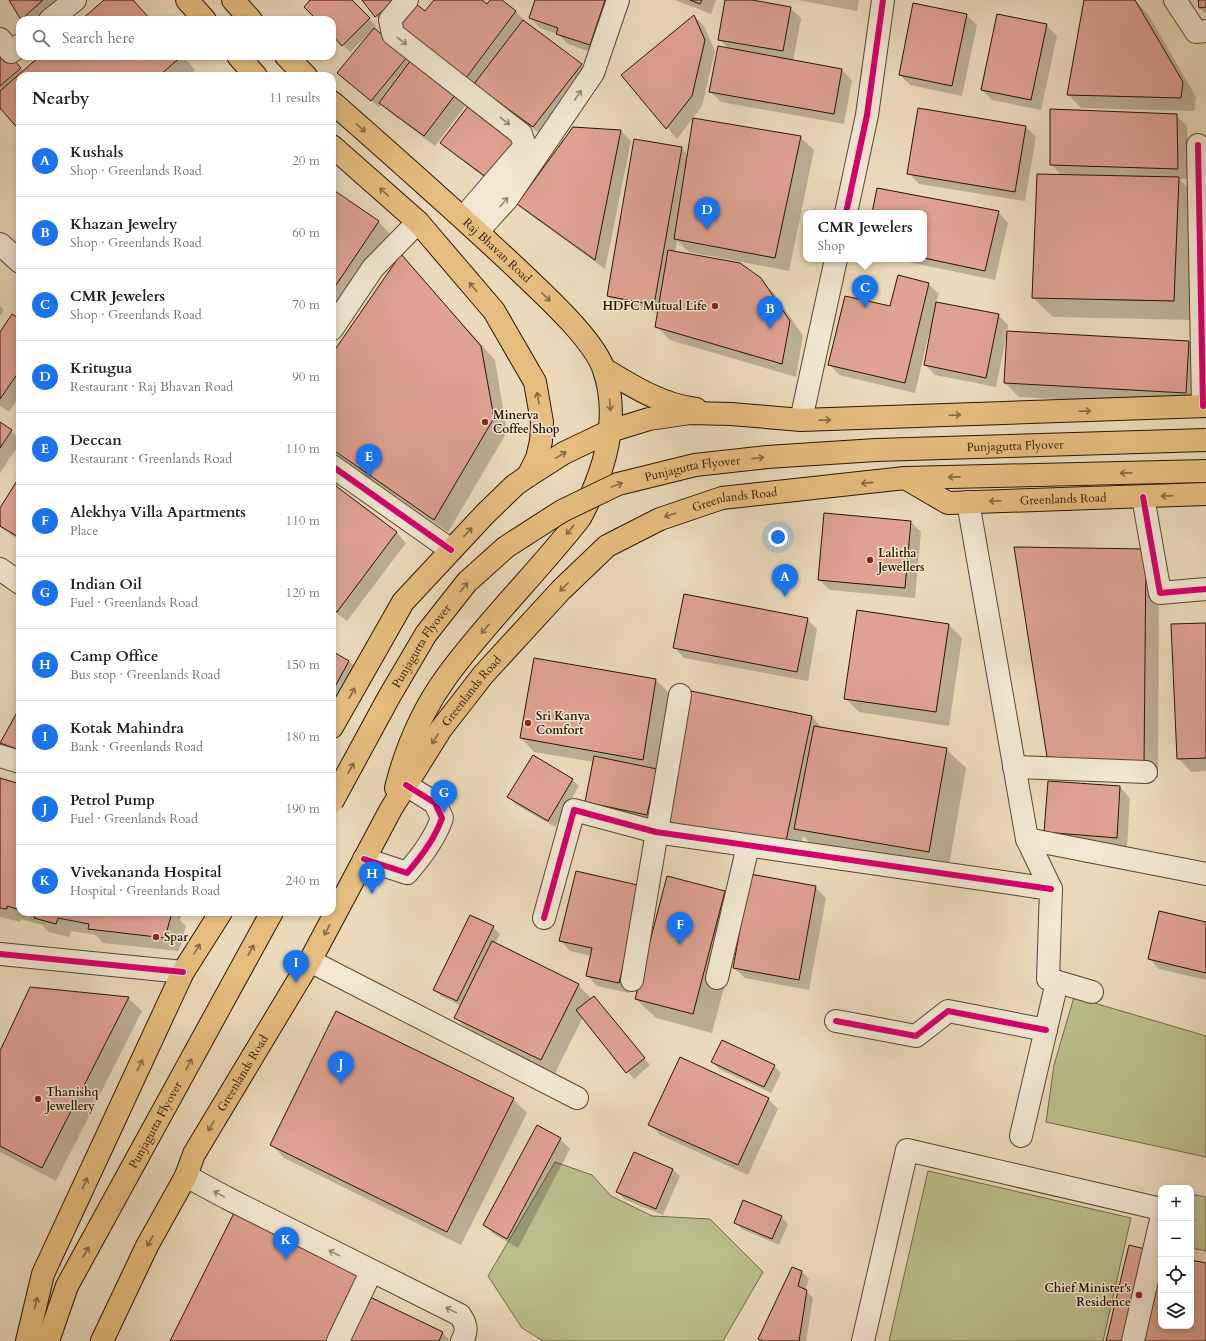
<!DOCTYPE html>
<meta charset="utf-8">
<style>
:root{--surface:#fff;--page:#f2f2f2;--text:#202124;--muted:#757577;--line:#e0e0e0;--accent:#1a73e8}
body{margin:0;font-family:Cardo,serif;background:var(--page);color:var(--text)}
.controls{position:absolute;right:12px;bottom:12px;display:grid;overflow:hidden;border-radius:8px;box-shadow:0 2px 6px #0003}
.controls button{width:36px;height:36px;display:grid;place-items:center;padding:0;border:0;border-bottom:1px solid var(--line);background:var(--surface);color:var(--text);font:20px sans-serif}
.you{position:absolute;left:778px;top:537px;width:14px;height:14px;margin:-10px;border:3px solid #fff;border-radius:50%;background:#1a73e8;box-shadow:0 0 0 6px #1a73e833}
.badge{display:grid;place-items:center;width:26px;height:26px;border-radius:50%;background:var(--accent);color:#fff;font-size:13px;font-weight:700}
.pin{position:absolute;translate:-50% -33px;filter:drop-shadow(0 1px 2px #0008)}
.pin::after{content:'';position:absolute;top:21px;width:14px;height:12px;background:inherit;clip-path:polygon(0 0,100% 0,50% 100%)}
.popup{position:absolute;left:803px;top:210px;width:124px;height:52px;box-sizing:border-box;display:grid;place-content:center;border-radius:8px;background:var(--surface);filter:drop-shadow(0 1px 3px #0005);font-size:13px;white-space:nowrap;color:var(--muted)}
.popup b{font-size:15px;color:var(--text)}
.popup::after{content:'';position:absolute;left:50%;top:100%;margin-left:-8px;border:8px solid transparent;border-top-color:var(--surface)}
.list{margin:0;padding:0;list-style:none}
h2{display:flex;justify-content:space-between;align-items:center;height:52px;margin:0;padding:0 16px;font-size:17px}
h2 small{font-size:13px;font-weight:400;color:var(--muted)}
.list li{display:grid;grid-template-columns:26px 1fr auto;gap:12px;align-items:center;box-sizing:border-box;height:72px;padding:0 16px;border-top:1px solid var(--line)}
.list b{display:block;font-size:15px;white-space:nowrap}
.list p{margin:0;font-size:13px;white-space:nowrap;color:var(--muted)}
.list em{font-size:13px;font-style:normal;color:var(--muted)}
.icon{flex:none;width:22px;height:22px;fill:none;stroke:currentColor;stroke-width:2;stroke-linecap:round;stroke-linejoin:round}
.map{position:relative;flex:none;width:1206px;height:1341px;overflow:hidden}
.search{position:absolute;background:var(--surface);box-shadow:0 2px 6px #0003;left:16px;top:16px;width:320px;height:44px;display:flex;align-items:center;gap:10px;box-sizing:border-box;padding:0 14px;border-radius:12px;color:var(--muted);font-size:15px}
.panel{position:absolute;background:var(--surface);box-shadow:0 2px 6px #0003;left:16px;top:72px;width:320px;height:844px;border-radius:12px}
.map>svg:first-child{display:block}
.green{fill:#bbbe8d;stroke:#726a46}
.shadow{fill:#0003}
.building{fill:#dfa192;stroke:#281500}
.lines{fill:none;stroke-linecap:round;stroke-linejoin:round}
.minor-casing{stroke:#58462f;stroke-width:24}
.major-casing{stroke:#281500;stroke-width:24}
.minor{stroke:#f1e7d3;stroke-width:22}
.major{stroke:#e5bd7e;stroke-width:22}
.major-bridge-casing{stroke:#281500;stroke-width:24;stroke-linecap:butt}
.major-bridge{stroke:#e5bd7e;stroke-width:22}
.cycleway-casing{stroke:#f1e7d3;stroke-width:8}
.cycleway{stroke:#d6006c;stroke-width:6}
.oneway{stroke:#978874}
.oneway2{stroke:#86693f}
.poi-dot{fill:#8f2418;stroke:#f1e7d3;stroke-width:1.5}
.labels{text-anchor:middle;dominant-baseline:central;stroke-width:3;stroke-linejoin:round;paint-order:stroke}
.street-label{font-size:12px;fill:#281500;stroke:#f1e7d3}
.poi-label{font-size:12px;font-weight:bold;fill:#281500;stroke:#f1e7d3;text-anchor:start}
</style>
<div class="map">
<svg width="1206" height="1341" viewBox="0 0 1206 1341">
<rect width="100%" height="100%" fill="#eadabb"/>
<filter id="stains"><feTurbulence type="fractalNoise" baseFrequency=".005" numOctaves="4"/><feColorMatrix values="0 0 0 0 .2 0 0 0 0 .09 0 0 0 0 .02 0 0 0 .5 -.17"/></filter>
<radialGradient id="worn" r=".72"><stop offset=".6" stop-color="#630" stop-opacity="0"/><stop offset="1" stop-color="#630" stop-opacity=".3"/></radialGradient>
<g class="green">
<polygon points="1074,997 1206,1036 1206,1157 1046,1122 1054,1065"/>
<polygon points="555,1162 592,1175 611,1196 652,1216 710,1219 763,1272 723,1341 543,1341 522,1328 488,1276"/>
<polygon points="928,1171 1131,1218 1103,1341 889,1341"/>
<polygon points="1191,1194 1206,1197 1206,1251 1191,1248"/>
</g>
<g class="shadow">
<polygon points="10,0 72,0 49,20 23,20"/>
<polygon points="312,0 351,0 376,26 350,52 332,34 332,20 318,20"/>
<polygon points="364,0 413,0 382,23"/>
<polygon points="435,0 480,0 487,5 491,0 501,0 516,12 526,22 525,23 581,65 591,75 544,137 409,37"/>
<polygon points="536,0 619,0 600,55 568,44 558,34 540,28 530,17"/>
<polygon points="675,0 716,0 711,14"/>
<polygon points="726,0 746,0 790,8 801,18 793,61 842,70 852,80 844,124 721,102 710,91 729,49 719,39"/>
<polygon points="797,0 859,0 857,11"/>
<polygon points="1085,0 1134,0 1148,14 1196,97 1194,111 1081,108 1068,94"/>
<polygon points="1199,0 1206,0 1206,14 1200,8"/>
<polygon points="966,15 977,25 962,96 910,85 900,75"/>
<polygon points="694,16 704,26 715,51 702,106 677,139 622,75"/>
<polygon points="1046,25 1057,36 1041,110 992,100 982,90"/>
<polygon points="374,29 466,105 435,146 391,113 382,103 379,107 338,73"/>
<polygon points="0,44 24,72 42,56 183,56 195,70 188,76 20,76 20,129 2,109 0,111"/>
<polygon points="1176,115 1187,126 1188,179 1179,179 1198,198 1194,320 1053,317 1033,298 1062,176 1051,164"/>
<polygon points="1026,127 1036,137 1025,201 919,184 909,173"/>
<polygon points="621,131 631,141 605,269 529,214 518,204"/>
<polygon points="800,137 814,150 789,271 689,252 677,240 675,252 760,279 774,293 803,336 796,377 670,340 656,326 658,313 619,306 608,296 681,148 688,155"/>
<polygon points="441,143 518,143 501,190 452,153"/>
<polygon points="332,190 379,222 392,236 340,312 332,307"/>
<polygon points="998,212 1008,223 995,280 893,259 924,259 924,213 873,213"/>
<polygon points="401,255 495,360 507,432 448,532 332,452 332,356"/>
<polygon points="928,284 939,294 936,303 998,315 1008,325 1007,332 1188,342 1202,356 1199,406 1019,397 1005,383 1007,333 996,387 935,375 925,365 931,333 929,333 915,393 839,375 829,364 891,308"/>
<polygon points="0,306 4,310 0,316"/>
<polygon points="20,320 20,395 9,412 0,406 0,334"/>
<polygon points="0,423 20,439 20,443 0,473"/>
<polygon points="20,478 20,541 0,527 0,509"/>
<polygon points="332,478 339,485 337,489 396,532 406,543 347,621 332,610"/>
<polygon points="911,522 921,532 915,598 830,590 819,580"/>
<polygon points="1015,548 1159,564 1158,778 1062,770 1048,757"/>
<polygon points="807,619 817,629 808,681 684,658 674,647"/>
<polygon points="1206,624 1206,771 1191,772 1178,758"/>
<polygon points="949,625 962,638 949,726 859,712 845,698"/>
<polygon points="332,652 349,661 359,672 332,720"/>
<polygon points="534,659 656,680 670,694 657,825 586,801 594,762 534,752 521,738"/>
<polygon points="20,709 20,758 14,756 1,743"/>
<polygon points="811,716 823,729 946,749 966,768 948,871 815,848 803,836 798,859 679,834 665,821"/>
<polygon points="0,779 20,785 20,912 183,912 180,920 186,926 179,951 103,943 96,935 71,931 69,937 49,932 42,925 21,919 20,922 1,917 0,918"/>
<polygon points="572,779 579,786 555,827 515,804 509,797"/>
<polygon points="1049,782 1120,787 1130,798 1127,847 1045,832"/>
<polygon points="815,887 826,898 809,990 745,978 734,968 742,927 740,927 712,1033 656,1018 636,999 724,892 744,912"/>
<polygon points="652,898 629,993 597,986 587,975 592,956 570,951 560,940"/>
<polygon points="1206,923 1206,980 1159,969 1149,958"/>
<polygon points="493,927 500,934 495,944 578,985 592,999 594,997 650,1065 634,1079 583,1017 555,1073 469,1031 455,1017 461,1006 441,996 434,989"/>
<polygon points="128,998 142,1011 56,1181 0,1152 0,1053"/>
<polygon points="713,1062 774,1066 781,1073 771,1093 719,1069"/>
<polygon points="513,1099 527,1113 461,1245 284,1158 271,1144"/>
<polygon points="768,1099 778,1109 748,1175 660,1135 650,1124"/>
<polygon points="560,1139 570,1149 518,1248 495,1235 484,1225"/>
<polygon points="634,1153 673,1170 680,1176 663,1215 624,1199 618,1192"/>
<polygon points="781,1217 788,1224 779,1245 742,1229 735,1222"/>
<polygon points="793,1268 802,1272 809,1279 805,1290 813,1298 806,1341 761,1341 759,1339"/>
<polygon points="370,1298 443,1333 450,1341 172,1341"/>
</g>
<g class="building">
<polygon points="9,0 43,0 21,20"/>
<polygon points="104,0 133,0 151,20 81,20"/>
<polygon points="310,0 352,0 370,18 342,46 332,35 332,20 317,20 304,7"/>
<polygon points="362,0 397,0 375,17"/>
<polygon points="434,0 482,0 487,4 490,0 502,0 516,11 466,78 398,27 415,3 425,11"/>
<polygon points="535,0 605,0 590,45 556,34 558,28 529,18"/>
<polygon points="690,0 702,0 700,4"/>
<polygon points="725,0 752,0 791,7 783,51 718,40"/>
<polygon points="1084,0 1135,0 1183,82 1181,98 1067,95"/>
<polygon points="1198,0 1206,0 1206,7 1199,8"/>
<polygon points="913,3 967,14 952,86 899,75"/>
<polygon points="997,14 1047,24 1031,100 981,90"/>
<polygon points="694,15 705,40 692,96 666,129 621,75"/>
<polygon points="523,20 582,64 533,127 474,84"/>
<polygon points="374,28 408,56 371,101 337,73"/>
<polygon points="0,45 21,68 0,86"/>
<polygon points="718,46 842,69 834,114 709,92"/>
<polygon points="40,56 182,56 159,76 20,76 20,131 0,108 0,91"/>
<polygon points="411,60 456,94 424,136 379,103"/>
<polygon points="469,105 519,143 490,180 440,143"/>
<polygon points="918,108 1026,126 1015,192 907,174"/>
<polygon points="1050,109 1177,114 1178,169 1050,165"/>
<polygon points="693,118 801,136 775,258 674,239"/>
<polygon points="573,127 621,130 595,260 517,204"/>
<polygon points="634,139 682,147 654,305 607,296"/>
<polygon points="1037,174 1179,177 1174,301 1032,298"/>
<polygon points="877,188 999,211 985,271 924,258 924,213 872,213"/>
<polygon points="332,189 379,221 332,291"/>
<polygon points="668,250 740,263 761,278 790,321 782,364 655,327"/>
<polygon points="401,254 481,346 494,418 434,520 332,449 332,354"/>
<polygon points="898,275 929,283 905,383 828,365 845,296 890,306"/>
<polygon points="936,302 999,314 986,378 924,365"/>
<polygon points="12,314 20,319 20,370 0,399 0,332"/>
<polygon points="1007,331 1189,341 1186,393 1004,383"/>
<polygon points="0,422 12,430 0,448"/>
<polygon points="20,476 20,538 0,526 0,508"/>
<polygon points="336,486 397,532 337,612 332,608 332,491"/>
<polygon points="824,513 911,521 905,588 818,580"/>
<polygon points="1014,547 1146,549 1144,765 1047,757"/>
<polygon points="684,594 808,618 797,672 673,648"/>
<polygon points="857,610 949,624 936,712 844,699"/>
<polygon points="1206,623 1206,758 1177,759 1171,624"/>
<polygon points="332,651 349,661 332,692"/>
<polygon points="534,658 656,679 643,760 520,738"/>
<polygon points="691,691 812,716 785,846 664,821"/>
<polygon points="20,707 20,750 0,743"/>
<polygon points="814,726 947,748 929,852 794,829"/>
<polygon points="533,755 573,779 548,821 507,797"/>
<polygon points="594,756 657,769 647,815 585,802"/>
<polygon points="0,778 20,784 20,910 7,906 7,909 0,908"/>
<polygon points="1048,781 1120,786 1117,838 1044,832"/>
<polygon points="576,871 642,886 619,983 586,976 592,948 559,941"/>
<polygon points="750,874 816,886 799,980 733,968"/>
<polygon points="667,876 725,891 693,1014 635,999"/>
<polygon points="1159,911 1206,922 1206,973 1148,959"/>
<polygon points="28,912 172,912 165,938 88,929 89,924 58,918 56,924 34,918 36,914"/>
<polygon points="470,915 494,926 457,1001 433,990"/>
<polygon points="492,941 579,984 541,1060 454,1018"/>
<polygon points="30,987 129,997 42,1168 0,1146 0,1051"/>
<polygon points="594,996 645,1058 626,1073 576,1010"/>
<polygon points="336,1011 514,1098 447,1232 270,1145"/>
<polygon points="722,1040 775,1065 764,1087 711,1062"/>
<polygon points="680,1057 769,1098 738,1165 648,1125"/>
<polygon points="537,1125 561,1138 507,1239 483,1225"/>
<polygon points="634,1152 673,1169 656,1209 616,1192"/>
<polygon points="743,1200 782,1216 772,1239 734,1223"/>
<polygon points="236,1209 363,1271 329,1341 170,1341"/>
<polygon points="1129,1245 1161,1253 1161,1326 1191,1326 1191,1260 1206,1263 1206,1341 1106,1341"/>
<polygon points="792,1267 802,1271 798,1286 807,1290 799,1341 763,1341 758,1339"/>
<polygon points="368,1296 443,1332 439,1341 346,1341"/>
</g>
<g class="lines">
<defs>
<g id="minor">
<polyline points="407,0 390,20 393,34 521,134 525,146 463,218"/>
<polyline points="1175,0 1196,32 1206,31"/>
<polyline points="50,20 75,0"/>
<polyline points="0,39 11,52 20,45"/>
<polyline points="1198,145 1203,406"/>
<polyline points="846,213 867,115 883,0"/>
<polyline points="478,231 507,199 593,73 618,0"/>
<polyline points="0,244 20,262"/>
<polyline points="332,329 373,268 418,222"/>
<polyline points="801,420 836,259"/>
<polyline points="332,466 451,550"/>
<polyline points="1143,497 1160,593 1206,589"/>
<polyline points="968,502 1027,839 1051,889 1048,979 1092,992"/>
<polyline points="0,569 20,583"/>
<polyline points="0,756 20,762"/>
<polyline points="1014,767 1146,772"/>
<polyline points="1027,839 1206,874"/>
<path d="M364,859L407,873C421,857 435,839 442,818L435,803L406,785"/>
<polyline points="544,918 574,810 656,832 1051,889"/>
<polyline points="0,954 183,972"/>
<polyline points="310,961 577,1098"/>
<polyline points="717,978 748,846"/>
<polyline points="632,980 680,695"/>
<polyline points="836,1021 916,1036 948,1011 1046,1030"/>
<polyline points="1021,1136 1057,982"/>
<path d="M186,1176L227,1198L460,1315C466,1324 468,1331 462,1341"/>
<polyline points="338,1341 371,1272"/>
<polyline points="863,1341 907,1150 1161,1209"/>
<polyline points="1133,1341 1161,1220"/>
</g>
<g id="major">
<polyline points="187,0 205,20"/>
<polyline points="233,0 251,20"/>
<polyline points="238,56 256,76"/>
<polyline points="286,56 306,76"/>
<path id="s1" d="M332,102C398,160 465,219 529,280C551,301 595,342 604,370C621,420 604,473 580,518C538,572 488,620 447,676C423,709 406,748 396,788"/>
<polyline points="332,146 418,222 494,311 535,382 542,422 541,441 537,458 528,476"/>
<path d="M604,369C632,386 662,405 696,409"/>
<path id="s2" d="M905,478L948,503L1206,494"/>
<polyline points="332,727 403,602 485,514 515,485 528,476 564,453 610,431 649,419 690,413 731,414 801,420 1206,406"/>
<polyline points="27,1341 43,1274 183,972 221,912"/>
<path id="s3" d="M48,1341L67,1286L272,912"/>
<path id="s4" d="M102,1341L147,1246L186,1176L194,1154L310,961L391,809L441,729L483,675L561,590L607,546L660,519L722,498L905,478L1206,471"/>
</g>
</defs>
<use href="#minor" class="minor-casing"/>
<use href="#major" class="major-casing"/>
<use href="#minor" class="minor"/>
<use href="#major" class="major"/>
<defs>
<g id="major-bridge">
<path id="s5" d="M332,802L389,697L426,634L467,582L506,547L562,511L618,484L695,465L767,457L876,450L1206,440"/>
</g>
</defs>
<use href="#major-bridge" class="major-bridge-casing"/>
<use href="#major-bridge" class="major-bridge"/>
<defs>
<g id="cycleway">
<polyline points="1198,145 1203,406"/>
<polyline points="846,213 867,115 883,0"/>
<polyline points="332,466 451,550"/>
<polyline points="1143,497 1160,593 1206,589"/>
<path d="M364,859L407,873C421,857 435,839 442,818L435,803L406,785"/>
<polyline points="544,918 574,810 656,832 1051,889"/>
<polyline points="0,954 183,972"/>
<polyline points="836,1021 916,1036 948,1011 1046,1030"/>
</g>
</defs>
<use href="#cycleway" class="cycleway-casing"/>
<use href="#cycleway" class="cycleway"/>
</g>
<defs><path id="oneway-shaft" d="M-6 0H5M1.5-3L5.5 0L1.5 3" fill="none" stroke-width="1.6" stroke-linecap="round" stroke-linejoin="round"/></defs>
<g class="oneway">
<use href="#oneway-shaft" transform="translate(402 41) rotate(38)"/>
<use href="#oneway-shaft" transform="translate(578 95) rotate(-56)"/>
<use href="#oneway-shaft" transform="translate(505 121) rotate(38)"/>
<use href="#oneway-shaft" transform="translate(504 202) rotate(-49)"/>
<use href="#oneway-shaft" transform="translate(219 1194) rotate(-151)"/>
<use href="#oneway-shaft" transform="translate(334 1253) rotate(-153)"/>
<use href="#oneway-shaft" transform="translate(451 1310) rotate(-154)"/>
</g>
<g class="oneway2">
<use href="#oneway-shaft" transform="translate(361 128) rotate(42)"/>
<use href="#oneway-shaft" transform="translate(384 192) rotate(-138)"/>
<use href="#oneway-shaft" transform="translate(473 287) rotate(-130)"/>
<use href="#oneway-shaft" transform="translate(546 297) rotate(45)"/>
<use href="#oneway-shaft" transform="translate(538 398) rotate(-100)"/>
<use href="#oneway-shaft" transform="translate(610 405) rotate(86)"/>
<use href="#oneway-shaft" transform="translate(1085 411) rotate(-2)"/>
<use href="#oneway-shaft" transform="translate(955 415) rotate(-2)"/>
<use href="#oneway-shaft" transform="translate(825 420) rotate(-2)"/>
<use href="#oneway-shaft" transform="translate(561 455) rotate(-31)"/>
<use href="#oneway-shaft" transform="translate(758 458) rotate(-6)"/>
<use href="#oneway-shaft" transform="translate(1126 473) rotate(179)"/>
<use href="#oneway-shaft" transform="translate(954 477) rotate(179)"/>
<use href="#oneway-shaft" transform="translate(867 483) rotate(174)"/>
<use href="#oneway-shaft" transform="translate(617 485) rotate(-20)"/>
<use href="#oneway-shaft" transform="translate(1167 496) rotate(178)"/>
<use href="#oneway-shaft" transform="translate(995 501) rotate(178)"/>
<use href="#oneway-shaft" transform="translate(670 515) rotate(162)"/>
<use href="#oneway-shaft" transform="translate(570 530) rotate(128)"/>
<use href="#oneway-shaft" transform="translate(468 532) rotate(-47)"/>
<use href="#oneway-shaft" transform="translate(464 587) rotate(-51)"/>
<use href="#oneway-shaft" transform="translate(564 587) rotate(135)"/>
<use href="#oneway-shaft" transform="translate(485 629) rotate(130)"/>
<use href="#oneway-shaft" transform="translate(352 693) rotate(-61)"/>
<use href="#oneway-shaft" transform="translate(435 739) rotate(122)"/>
<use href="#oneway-shaft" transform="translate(351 768) rotate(-61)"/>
<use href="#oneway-shaft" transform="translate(327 930) rotate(118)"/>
<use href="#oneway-shaft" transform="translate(197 949) rotate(-58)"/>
<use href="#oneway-shaft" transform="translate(251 950) rotate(-61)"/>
<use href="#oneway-shaft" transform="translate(189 1064) rotate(-61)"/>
<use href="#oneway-shaft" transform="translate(140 1065) rotate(-65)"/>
<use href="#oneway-shaft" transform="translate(211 1126) rotate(121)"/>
<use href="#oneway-shaft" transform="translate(85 1183) rotate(-65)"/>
<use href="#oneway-shaft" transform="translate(150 1241) rotate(119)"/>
<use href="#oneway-shaft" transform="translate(86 1252) rotate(-61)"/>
<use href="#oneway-shaft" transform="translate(36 1303) rotate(-76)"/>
</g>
<g class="poi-dot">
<circle cx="715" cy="306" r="4"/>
<circle cx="485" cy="422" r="4"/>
<circle cx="870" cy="560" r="4"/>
<circle cx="528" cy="723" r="4"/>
<circle cx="156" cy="937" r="4"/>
<circle cx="38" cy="1099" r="4"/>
<circle cx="1139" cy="1295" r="4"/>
</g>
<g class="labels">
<g class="street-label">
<text stroke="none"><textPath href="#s1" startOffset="222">Raj Bhavan Road</textPath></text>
<text stroke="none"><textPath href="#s5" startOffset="840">Punjagutta Flyover</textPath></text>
<text stroke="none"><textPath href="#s5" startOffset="516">Punjagutta Flyover</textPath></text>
<text stroke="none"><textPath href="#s2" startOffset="165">Greenlands Road</textPath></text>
<text stroke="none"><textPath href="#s4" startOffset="1085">Greenlands Road</textPath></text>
<text stroke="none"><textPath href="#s5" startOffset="180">Punjagutta Flyover</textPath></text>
<text stroke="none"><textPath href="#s4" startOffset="749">Greenlands Road</textPath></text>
<text stroke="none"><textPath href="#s4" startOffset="303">Greenlands Road</textPath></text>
<text stroke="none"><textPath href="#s3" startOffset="242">Punjagutta Flyover</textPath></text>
</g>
<g class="poi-label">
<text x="707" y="306" text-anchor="end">HDFC Mutual Life</text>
<text x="493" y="415">Minerva<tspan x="493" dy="14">Coffee Shop</tspan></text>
<text x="878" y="553">Lalitha<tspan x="878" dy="14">Jewellers</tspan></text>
<text x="536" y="716">Sri Kanya<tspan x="536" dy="14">Comfort</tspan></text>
<text x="164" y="937">Spar</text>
<text x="46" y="1092">Thanishq<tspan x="46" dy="14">Jewellery</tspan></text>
<text x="1131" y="1288" text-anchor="end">Chief Minister's<tspan x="1131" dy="14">Residence</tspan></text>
</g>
</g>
<rect width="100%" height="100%" filter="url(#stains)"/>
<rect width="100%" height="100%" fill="url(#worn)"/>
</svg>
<div class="controls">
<button>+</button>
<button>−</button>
<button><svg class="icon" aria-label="locate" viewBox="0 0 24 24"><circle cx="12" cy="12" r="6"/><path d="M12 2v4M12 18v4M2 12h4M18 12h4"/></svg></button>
<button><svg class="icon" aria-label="layers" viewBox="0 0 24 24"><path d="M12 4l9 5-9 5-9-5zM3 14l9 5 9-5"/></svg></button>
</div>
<div class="you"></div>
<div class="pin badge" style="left:785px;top:597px">A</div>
<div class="pin badge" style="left:770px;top:329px">B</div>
<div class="pin badge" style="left:865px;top:308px">C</div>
<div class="popup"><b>CMR Jewelers</b>Shop</div>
<div class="pin badge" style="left:707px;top:230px">D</div>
<div class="pin badge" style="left:369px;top:477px">E</div>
<div class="pin badge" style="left:680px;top:945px">F</div>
<div class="pin badge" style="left:444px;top:813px">G</div>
<div class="pin badge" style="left:372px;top:894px">H</div>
<div class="pin badge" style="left:296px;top:983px">I</div>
<div class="pin badge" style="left:341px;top:1084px">J</div>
<div class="pin badge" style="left:286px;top:1260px">K</div>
<div class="search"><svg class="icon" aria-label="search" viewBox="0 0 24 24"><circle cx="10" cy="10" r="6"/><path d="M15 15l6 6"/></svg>Search here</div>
<section class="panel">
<h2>Nearby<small>11 results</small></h2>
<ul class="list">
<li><span class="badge">A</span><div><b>Kushals</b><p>Shop · Greenlands Road</p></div><em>20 m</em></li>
<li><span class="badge">B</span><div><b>Khazan Jewelry</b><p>Shop · Greenlands Road</p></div><em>60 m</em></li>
<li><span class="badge">C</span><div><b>CMR Jewelers</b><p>Shop · Greenlands Road</p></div><em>70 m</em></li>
<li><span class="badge">D</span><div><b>Kritugua</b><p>Restaurant · Raj Bhavan Road</p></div><em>90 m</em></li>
<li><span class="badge">E</span><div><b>Deccan</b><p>Restaurant · Greenlands Road</p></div><em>110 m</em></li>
<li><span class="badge">F</span><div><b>Alekhya Villa Apartments</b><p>Place</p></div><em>110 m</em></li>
<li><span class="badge">G</span><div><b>Indian Oil</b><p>Fuel · Greenlands Road</p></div><em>120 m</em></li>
<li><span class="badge">H</span><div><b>Camp Office</b><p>Bus stop · Greenlands Road</p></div><em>150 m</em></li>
<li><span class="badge">I</span><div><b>Kotak Mahindra</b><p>Bank · Greenlands Road</p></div><em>180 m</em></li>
<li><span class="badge">J</span><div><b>Petrol Pump</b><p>Fuel · Greenlands Road</p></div><em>190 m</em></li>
<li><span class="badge">K</span><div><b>Vivekananda Hospital</b><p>Hospital · Greenlands Road</p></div><em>240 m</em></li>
</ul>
</section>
</div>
